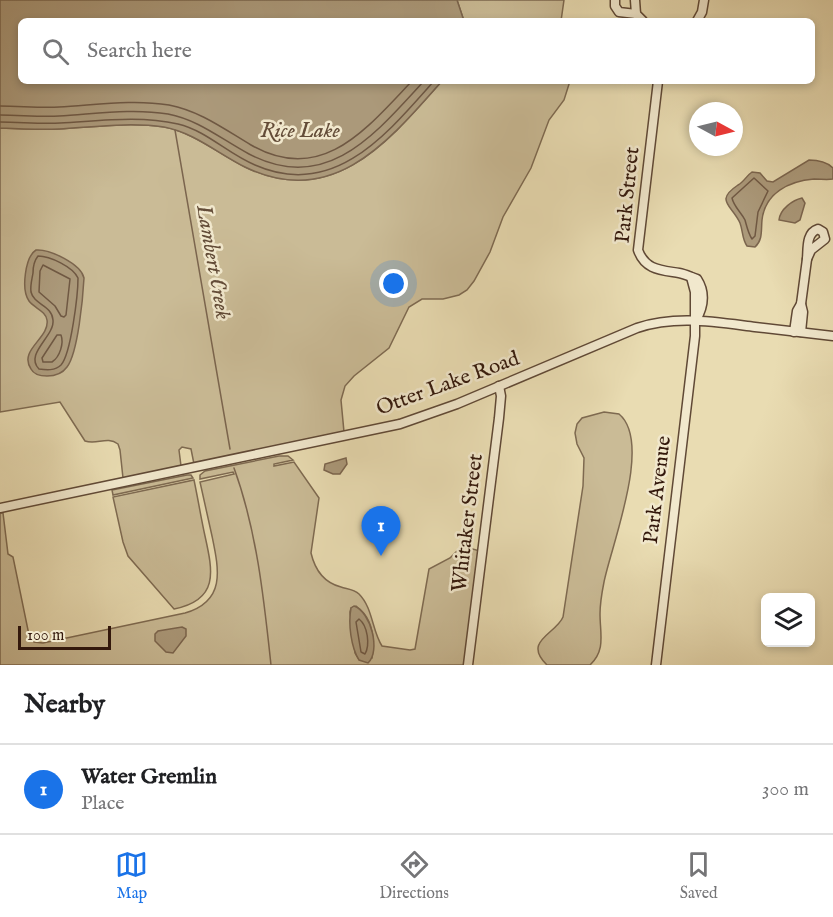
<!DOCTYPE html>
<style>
:root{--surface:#fff;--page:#f6f6f6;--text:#202124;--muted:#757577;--line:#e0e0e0;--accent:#1a73e8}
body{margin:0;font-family:"IM FELL English",serif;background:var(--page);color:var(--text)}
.controls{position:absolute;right:18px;bottom:18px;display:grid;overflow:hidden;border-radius:9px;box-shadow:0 3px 9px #0003}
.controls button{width:54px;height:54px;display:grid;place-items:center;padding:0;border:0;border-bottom:2px solid var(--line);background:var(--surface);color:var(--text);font:30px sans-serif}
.compass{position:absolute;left:689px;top:102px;width:54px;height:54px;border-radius:50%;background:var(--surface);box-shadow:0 3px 9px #0003;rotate:97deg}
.scale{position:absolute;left:18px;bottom:15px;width:93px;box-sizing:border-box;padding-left:6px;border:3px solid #33180c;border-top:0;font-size:16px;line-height:21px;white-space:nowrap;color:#33180c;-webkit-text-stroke:4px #f1e8cd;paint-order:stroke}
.you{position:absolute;left:394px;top:284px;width:21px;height:21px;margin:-15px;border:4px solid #fff;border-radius:50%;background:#1a73e8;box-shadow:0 0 0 9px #1a73e833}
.badge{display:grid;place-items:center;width:39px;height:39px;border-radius:50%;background:var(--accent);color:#fff;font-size:20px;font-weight:700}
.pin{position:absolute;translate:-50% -50px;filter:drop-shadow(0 2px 3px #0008)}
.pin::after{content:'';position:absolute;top:32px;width:21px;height:18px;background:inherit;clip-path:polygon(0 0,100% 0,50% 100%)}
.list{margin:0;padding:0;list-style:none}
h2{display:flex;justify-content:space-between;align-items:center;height:78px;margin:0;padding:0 24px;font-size:26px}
h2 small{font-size:20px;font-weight:400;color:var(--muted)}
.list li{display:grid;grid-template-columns:39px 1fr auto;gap:18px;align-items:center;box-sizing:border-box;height:90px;padding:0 24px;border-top:2px solid var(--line)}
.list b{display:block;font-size:22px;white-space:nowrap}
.list p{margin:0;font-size:20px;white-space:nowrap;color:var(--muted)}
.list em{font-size:20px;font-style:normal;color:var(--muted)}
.icon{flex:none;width:33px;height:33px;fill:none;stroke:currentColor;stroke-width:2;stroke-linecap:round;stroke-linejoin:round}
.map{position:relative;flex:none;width:833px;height:665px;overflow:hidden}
.search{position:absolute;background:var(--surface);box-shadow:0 3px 9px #0003;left:18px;right:18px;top:18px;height:66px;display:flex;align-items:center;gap:15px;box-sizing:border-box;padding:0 21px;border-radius:9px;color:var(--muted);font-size:22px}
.sheet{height:168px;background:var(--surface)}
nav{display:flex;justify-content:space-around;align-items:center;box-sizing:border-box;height:84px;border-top:2px solid var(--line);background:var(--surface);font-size:16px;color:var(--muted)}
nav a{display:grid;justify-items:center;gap:3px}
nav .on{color:var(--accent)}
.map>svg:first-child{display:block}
.green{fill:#cabb96;stroke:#7e6a51;stroke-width:1.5;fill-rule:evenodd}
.water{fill:#ab997a;stroke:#7b654e;stroke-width:1.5}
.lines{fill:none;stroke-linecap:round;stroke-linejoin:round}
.shore{stroke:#6f5843;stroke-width:1.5}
.stream{stroke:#7b654e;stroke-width:1.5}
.minor-casing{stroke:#604936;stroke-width:11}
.minor{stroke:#f1e8cd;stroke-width:8}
.labels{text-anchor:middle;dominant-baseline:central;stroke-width:5;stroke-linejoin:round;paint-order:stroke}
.street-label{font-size:21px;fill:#33180c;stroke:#f1e8cd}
.water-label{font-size:22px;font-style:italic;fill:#634c38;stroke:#f1e8cd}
</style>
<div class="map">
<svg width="833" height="665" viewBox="0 0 833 665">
<rect width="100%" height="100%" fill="#e9dcb2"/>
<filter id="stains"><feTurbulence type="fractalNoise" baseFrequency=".00333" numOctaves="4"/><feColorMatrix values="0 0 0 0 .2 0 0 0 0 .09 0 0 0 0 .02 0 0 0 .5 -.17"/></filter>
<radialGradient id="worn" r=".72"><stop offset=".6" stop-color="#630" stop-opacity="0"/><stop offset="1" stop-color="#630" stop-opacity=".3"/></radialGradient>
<g class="green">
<polygon points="457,0 564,0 561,21 464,21"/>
<path d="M442,81H570L564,100L549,120L531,168L503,217L490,252L474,281L467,290L459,295L443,299H422L409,307L389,348L354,376L345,386L341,400L344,432L194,464L191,449L182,447L179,450L181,466L123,478L120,450L118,444C107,436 97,445 85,441L60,402L0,412V128C20,129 40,130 59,129C94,127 129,122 164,127C195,133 217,153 245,167C333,210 389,141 442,81Z"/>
<path d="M604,412L619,414C653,442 611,546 604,582C602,592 600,603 600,614C600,634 606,650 590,665H547C522,641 556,634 563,617L583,486L584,458L577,444L575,433L577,424L582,418Z"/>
<path d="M279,456H288L293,460L274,464V466L294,462L319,498L311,553C315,570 325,583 341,587C347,589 354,589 359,594C373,608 372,631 382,646L410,650L415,649L429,569L450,558L462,546L480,551L466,665H0V513H3L8,554L13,557L29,635L34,642L43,643L185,613C226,601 219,570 212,536C208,518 204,500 200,482L234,474L233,472L200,479V475L205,471ZM356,606C373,618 375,639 372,658H358L355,653L350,612L351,608Z"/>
<polygon points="187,475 191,475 193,478 113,495 112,490"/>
<path d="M194,480C198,499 201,518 205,536C213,572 219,600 174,609L128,556L123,542L113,497Z"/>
</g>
<g class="water">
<path d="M0,0H457L464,21H21V81H442C389,141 333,210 245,167C217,153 195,133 164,127C129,122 94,127 59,129C40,130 20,129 0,128Z"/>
<path d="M809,160C818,160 827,162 833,168V179C827,180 821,179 814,179C789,181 765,193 762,220C761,230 763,240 755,247L747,246C742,239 743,231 740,223C732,205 714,201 738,185C744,182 746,176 752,172L760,173L767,181L773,182Z"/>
<path d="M802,198L805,203L800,220L795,223L779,220C780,209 793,200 802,198Z"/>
<path d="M36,250C50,249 81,264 84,278C83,297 78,353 67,367C62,374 55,376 47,376C41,376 34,375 31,369C18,350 50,338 47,320C46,311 34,308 29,301C21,290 25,257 36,250Z"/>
<polygon points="346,458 347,464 340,474 333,474 324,470 325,464"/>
<path d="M354,606C371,612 381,651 368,663L359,660C351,647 348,624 351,608Z"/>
<polygon points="182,627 186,629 186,636 173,653 166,652 155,641 155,634 158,631"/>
</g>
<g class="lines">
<g class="shore">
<path d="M0,106C20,106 40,108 59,107C96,105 133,99 169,105C200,111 224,129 251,145C322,186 367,128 412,81"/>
<path d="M0,115C20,115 39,117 59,116C95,114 132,108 168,114C199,120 221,139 249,154C327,195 376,133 424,81"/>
<path d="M0,122C20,122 40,124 60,123C99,121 139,115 178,124C207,131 228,154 255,165C334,200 387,134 434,81"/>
<path d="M754,178L768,191L758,212L755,236L752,239C748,233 747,227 745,220C741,212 734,207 732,198Z"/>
<path d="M38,256C50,256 73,267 78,278C78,294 71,354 61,365C55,371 46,370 39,369C24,354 55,336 53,320C52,305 34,305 31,292C30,286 32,279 33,273C33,267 34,261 38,256Z"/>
<polygon points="43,265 70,279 66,315 64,317 61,316 55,306 39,292 40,271"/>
<path d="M61,335C64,343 60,357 52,362H43L42,358L57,335Z"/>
<path d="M359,619C368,626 370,645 365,654L361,652L356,622Z"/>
</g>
<g class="stream">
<polyline points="175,130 230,449"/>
<path d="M234,468C257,531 264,600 271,665"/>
</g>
<defs>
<g id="minor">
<polyline points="615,0 615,6 619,12 636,14"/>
<polyline points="635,0 636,14 643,21"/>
<polyline points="697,21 702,12 704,0"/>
<path d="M658,81L638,250C645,270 661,270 679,273C685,274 691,277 697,279C706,293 704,306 696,320"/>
<path d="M818,229L823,232L825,239L811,250L807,259C808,248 806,233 818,229Z"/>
<polyline points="794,332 797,311 801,304 807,259"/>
<polyline points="801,332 803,312 801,304"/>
<path d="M0,508L400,424L457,404L637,328C676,315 715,322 755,327C781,330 807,333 833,336"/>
<polyline points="468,665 499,418 501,396 499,386"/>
<polyline points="656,665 695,336 695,292 691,277"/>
</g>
</defs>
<use href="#minor" class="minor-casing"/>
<use href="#minor" class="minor"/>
</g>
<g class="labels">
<g class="street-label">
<text transform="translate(628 195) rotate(-84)">Park Street</text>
<text transform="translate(448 384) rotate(-20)">Otter Lake Road</text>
<text transform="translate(658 490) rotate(-83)">Park Avenue</text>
<text transform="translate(468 523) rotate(-83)">Whitaker Street</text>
</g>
<g class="water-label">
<text x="300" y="131">Rice Lake</text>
<text transform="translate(213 262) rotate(80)">Lambert Creek</text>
</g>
</g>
<rect width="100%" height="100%" filter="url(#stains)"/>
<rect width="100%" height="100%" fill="url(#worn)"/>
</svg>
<div class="controls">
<button><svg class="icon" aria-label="layers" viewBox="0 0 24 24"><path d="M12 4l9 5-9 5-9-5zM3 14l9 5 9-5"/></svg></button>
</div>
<svg class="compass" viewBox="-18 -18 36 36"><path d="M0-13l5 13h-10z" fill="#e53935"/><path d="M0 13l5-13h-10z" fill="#757577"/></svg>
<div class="scale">100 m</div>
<div class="you"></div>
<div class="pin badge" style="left:381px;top:556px">1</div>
<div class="search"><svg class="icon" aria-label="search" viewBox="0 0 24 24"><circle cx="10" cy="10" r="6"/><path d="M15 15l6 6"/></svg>Search here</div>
</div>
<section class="sheet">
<h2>Nearby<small></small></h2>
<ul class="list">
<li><span class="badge">1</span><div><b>Water Gremlin</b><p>Place</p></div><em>300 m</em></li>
</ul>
</section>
<nav>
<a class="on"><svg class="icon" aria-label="map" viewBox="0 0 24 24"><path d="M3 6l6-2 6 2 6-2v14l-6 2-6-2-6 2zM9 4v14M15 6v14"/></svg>Map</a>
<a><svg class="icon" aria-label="directions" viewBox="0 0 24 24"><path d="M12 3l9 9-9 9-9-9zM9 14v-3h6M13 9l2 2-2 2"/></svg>Directions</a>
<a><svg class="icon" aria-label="saved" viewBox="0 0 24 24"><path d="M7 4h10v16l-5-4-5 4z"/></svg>Saved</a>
</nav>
